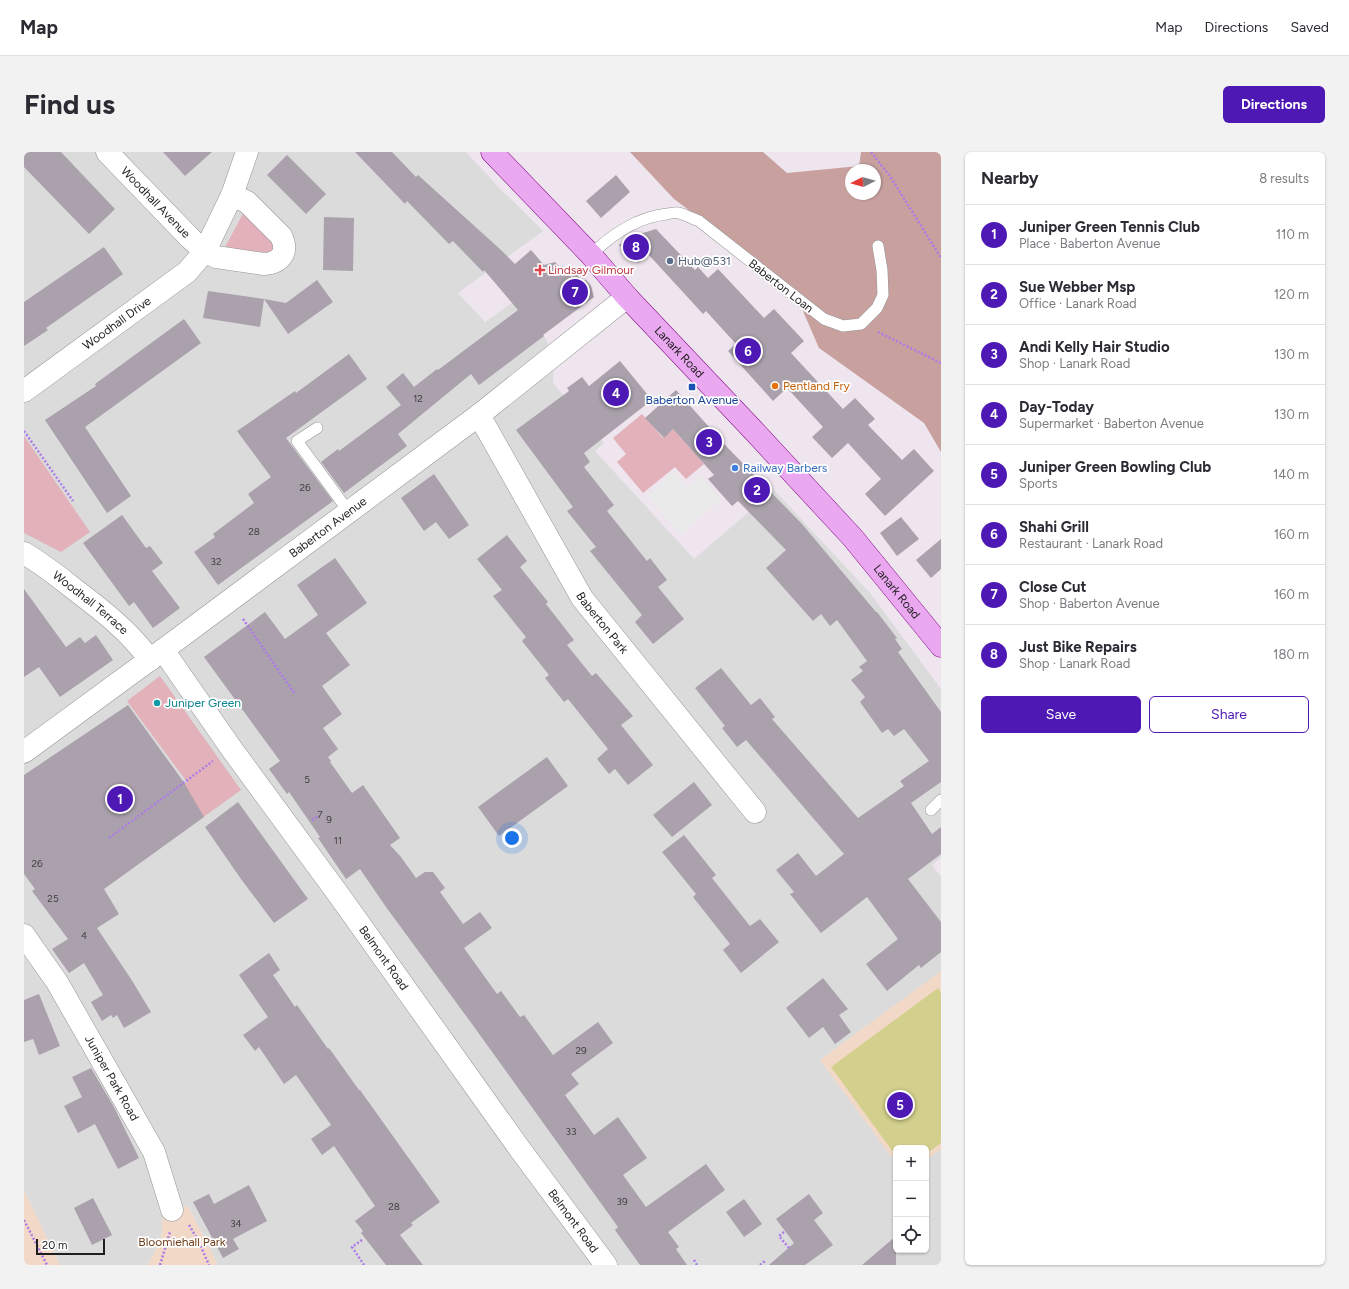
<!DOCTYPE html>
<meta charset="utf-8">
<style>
:root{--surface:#fff;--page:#f2f2f3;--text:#2b2b33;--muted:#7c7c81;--line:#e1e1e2;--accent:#4d18b3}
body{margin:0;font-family:Figtree,sans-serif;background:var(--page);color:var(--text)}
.controls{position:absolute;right:12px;bottom:12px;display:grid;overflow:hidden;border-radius:6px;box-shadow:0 1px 3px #0004}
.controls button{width:36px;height:36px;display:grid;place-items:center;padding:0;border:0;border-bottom:1px solid var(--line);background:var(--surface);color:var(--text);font:20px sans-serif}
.compass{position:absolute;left:821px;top:12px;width:36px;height:36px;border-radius:50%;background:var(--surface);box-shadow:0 1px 3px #0004;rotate:264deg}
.scale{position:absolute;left:12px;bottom:10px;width:69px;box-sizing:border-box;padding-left:4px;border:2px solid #1e1e1e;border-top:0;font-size:11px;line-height:14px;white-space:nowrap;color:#1e1e1e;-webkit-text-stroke:3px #fff;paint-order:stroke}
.you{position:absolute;left:488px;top:686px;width:14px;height:14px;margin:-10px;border:3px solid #fff;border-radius:50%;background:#1a73e8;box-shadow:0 0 0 6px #1a73e833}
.badge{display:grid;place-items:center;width:26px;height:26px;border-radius:50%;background:var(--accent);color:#fff;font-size:13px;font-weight:700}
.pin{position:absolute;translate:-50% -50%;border:2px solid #fff;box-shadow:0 1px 4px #0006}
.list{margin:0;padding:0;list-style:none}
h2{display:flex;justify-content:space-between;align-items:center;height:52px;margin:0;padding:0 16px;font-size:17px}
h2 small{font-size:13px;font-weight:400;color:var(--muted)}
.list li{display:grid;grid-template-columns:26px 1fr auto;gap:12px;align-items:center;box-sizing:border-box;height:60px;padding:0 16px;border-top:1px solid var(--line)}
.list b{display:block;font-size:15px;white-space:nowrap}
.list p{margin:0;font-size:13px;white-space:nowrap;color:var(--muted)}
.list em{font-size:13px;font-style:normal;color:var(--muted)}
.actions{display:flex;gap:8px;padding:12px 16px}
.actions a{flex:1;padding:9px 0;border:1px solid var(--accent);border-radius:6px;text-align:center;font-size:14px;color:var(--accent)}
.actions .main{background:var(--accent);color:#fff}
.icon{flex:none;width:22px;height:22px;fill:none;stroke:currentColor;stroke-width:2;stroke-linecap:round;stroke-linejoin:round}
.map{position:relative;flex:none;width:917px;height:1113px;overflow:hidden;border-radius:6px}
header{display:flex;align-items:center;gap:24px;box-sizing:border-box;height:56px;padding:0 20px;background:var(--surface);border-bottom:1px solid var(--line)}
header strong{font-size:19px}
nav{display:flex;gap:22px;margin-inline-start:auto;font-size:14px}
.intro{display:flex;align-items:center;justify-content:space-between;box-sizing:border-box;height:96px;padding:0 24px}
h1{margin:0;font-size:28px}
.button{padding:10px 18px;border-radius:6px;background:var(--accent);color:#fff;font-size:14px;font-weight:700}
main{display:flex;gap:24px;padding:0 24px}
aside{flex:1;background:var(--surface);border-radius:6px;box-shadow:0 1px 3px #0004}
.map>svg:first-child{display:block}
.residential{fill:#dbdbdc;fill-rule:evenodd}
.grass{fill:#e2b1b9}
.forest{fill:#c8a19f;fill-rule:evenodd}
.park{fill:#f2d9c7}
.pitch{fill:#d3d08d}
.parking{fill:#eaeaea}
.building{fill:#aaa1ac}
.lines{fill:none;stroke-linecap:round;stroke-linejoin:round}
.lane-casing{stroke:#959595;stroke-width:12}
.street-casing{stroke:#959595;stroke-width:23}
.primary-casing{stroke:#861285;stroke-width:23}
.path{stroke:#ac7be8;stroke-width:2.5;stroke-dasharray:2 2;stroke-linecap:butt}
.lane{stroke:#fff;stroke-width:11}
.street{stroke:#fff;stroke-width:22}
.primary{stroke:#eaa8f0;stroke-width:22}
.service-dot{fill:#5c6f8a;stroke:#fff;stroke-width:1.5}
.health-dot{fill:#e0444e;stroke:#fff;stroke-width:1.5}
.food-dot{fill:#e8710a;stroke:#fff;stroke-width:1.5}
.transit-dot{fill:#1a4fb4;stroke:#fff;stroke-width:1.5}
.shop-dot{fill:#3f7fe0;stroke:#fff;stroke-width:1.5}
.culture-dot{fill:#0f9aa8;stroke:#fff;stroke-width:1.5}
.labels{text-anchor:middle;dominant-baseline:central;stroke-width:3.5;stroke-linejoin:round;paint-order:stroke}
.number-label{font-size:10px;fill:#413f42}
.street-label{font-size:12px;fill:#1e1e1e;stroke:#fff}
.service-label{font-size:12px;fill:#4e5e75;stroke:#fff;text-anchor:start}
.health-label{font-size:12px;fill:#be3a42;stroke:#fff;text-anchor:start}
.food-label{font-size:12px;fill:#c56008;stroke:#fff;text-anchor:start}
.transit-label{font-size:12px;fill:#164399;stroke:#fff}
.shop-label{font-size:12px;fill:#366cbe;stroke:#fff;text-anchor:start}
.culture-label{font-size:12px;fill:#0d838f;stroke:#fff;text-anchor:start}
.park-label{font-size:12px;fill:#6f3d19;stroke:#fff}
</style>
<header>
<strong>Map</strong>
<nav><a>Map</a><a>Directions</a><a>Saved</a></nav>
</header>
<div class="intro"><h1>Find us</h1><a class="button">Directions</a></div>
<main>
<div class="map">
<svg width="917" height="1113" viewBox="0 0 917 1113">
<rect width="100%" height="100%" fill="#eee5ee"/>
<path class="residential" d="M0,0H442L480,41L485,45L519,79L434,141L461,170L492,148L520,184L530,202L529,231L580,291L571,299L670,407L750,338L846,441L917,537V705L908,713L917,725V1113H194L164,1054L139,1061L137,1088L124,1113H36L0,1038ZM872,996H902V1098H872Z"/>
<g class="grass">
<polygon points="221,58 247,87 250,96 245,102 200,97"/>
<polygon points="618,262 639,286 649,277 680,312 662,327 651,315 619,341 593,310 602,302 589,286"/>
<polygon points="0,284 66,380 37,400 0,381"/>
<polygon points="136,524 217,638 85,733 64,704 163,630 103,549"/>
</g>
<path class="forest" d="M606,0H739L763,21L835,14L837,0H917V300L900,271L795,196L769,136L650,47ZM827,18H851V42H827Z"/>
<g class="park">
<polygon points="917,819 917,997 902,1008 902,996 872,996 872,1011 796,908"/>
<polygon points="0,1038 36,1113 0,1113"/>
<polygon points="164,1054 194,1113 124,1113 137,1088 139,1061"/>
</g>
<polygon class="pitch" points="914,836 917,841 917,991 902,1002 902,996 872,996 872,1004 807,915"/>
<polygon class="parking" points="650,319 664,334 676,324 697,347 657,383 623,344"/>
<g class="building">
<polygon points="0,0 37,0 91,57 65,82 0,15"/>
<polygon points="139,0 188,0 161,24"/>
<polygon points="331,0 368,0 392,25 394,23 477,98 491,112 507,98 520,113 531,110 536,115 538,114 547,125 553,123 559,129 562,128 567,134 570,145 519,183 520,184 455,233 447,222 374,282 383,294 320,341 297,310 314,297 315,299 377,253 362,235 379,221 390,235 413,217 414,218 494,158 460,118 459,120 429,89 425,92 383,49 381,52"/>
<polygon points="263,3 302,42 282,62 243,23"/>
<polygon points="592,23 606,40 577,66 562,49"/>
<polygon points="300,65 330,66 329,119 299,118"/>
<polygon points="632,77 671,118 674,115 684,126 694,117 740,166 750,157 780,189 767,201 819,257 831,246 851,267 844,273 878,308 890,297 910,319 861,364 841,342 857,327 824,291 808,306 788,285 799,275 763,236 749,249 704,199 712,192 682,159 679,162 624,102 614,111 595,93 606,85"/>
<polygon points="80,95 99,122 22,176 24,178 0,194 0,150"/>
<polygon points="293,128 309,150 264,182 240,147 262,151"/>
<polygon points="184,139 240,147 236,175 179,166"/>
<polygon points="160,167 177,191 61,275 107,344 83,361 21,268 72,234 71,232"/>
<polygon points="325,202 343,227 262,286 309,349 194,433 170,400 191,385 189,382 230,351 224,342 247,325 213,279 271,239 272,241"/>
<polygon points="596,209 628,248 560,301 566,310 560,315 590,353 583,359 623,409 626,406 643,428 634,435 660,467 629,492 611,470 618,463 566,399 572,395 543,359 549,355 492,278 545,239 543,236 558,225 565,234"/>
<polygon points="652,238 702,294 778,372 852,460 853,460 873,486 871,487 878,497 874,500 917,560 917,630 887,651 908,682 917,675 917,702 884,727 917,770 917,800 897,816 895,813 863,839 842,812 874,787 843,745 797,781 766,742 770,740 752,718 774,701 792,724 820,702 722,588 713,595 698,576 701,574 671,536 697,516 727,553 736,546 751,565 748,567 834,666 880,634 876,629 905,609 880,577 870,584 864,577 858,581 836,550 841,545 827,528 839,519 835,515 843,509 813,468 806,474 797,462 789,469 742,416 762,398 714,349 708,354 684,327 690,323 649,277 640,286 621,266"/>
<polygon points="410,322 445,373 425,387 412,370 400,379 377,346"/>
<polygon points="98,363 122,396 126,394 139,411 128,419 156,456 129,476 110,450 105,454 59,391"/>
<polygon points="877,365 895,387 873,404 856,381"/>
<polygon points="483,383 503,409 496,415 524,450 522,452 550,488 543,493 568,524 572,521 609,564 597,573 629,613 604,633 591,617 585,622 573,607 584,597 544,547 540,550 521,526 525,523 498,489 502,485 469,444 478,438 453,407"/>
<polygon points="917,387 917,417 907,426 892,408"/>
<polygon points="311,406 343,451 302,481 326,513 298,534 318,562 299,576 314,597 304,605 307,609 306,610 328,641 339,633 376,686 366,693 377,705 392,726 401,720 409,720 421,736 416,740 439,772 456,760 468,776 440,796 473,842 477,839 496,865 500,863 529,903 574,870 589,891 547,922 555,932 541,943 570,983 594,965 623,1006 599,1023 622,1055 682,1012 701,1038 644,1080 655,1095 652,1097 663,1113 616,1113 591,1078 594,1075 448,872 362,755 336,717 322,727 294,686 296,685 265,640 263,642 245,617 256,609 180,505 241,460 261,487 294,463 273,433"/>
<polygon points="0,437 42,495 56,485 61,491 72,483 89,508 36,545 15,515 0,525"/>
<polygon points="104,553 159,629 180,665 80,737 95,762 73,776 107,827 127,860 100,876 93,863 89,866 87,863 78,869 67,850 79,843 60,811 45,821 28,797 44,787 8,739 11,737 0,722 0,623"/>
<polygon points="523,605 544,634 475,684 454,655"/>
<polygon points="670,630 688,653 648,685 629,663"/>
<polygon points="214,650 284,747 250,771 217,727 181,675"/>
<polygon points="660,683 692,723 688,726 726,774 736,767 755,790 717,821 699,798 706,792 669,745 672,742 638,700"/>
<polygon points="245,801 256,818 249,823 271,855 273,853 304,897 305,896 335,938 336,938 416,1050 387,1071 389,1073 376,1083 399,1113 362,1113 337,1081 339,1079 331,1069 351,1054 310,994 298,1003 287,987 307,973 272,923 260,932 235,895 231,899 219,883 244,865 215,823"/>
<polygon points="799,826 824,857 815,863 827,880 811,892 799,875 785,886 762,856"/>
<polygon points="15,842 36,894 15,903 9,887 0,890 0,848"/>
<polygon points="67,916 90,955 115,1006 94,1017 71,972 54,981 40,954 58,945 48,925"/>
<polygon points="225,1033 243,1069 209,1087 215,1097 199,1106 169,1050 185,1042 190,1052"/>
<polygon points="785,1042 799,1061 790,1068 809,1093 781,1113 745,1113 770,1091 752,1067"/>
<polygon points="69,1046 88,1083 68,1093 50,1056"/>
<polygon points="720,1047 738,1072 720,1085 702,1060"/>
<polygon points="872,1084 872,1113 838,1113"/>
</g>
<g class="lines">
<defs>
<g id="lane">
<path d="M567,103C587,83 614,65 643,62C647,61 652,60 655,61C662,63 669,67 675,69L800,167L819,174L837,172L853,156L859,143L858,118L854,94"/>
<polyline points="293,276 273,289 325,360"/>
<polyline points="907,658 917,648"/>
</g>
<g id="street">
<path id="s1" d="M83,0L167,87L181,99L192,105L240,112C257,111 265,100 257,84L223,50L208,43"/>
<path id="s2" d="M0,239L163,120L181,99L208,43L223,0"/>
<path id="s3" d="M455,263L558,446L731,660"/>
<path id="s4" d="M0,401C18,412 34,424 50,437C78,458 106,480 126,508"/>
<path id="s5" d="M139,498L207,596L317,746L495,996L582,1113"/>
<path id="s6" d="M0,600L139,498L455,263L603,145"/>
<path id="s7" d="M0,783L33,830L130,1000L148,1058"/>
</g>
<g id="primary">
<path id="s8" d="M468,0L567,103L603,145L729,278L829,386L917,494"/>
</g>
</defs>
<use href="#lane" class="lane-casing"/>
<use href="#street" class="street-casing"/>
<use href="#primary" class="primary-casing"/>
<g class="path">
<polyline points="847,0 866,24 917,106"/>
<polyline points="854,180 917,211"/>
<polyline points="0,279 49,349"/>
<polyline points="219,467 271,542"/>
<polyline points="288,668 294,664"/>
<polyline points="85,686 189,609"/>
<polyline points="0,1068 23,1113"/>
<polyline points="165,1073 174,1088 185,1113"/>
<polyline points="760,1080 755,1084 765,1096"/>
<polyline points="338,1088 328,1095 340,1113"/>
<polyline points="670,1108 673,1113"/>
<polyline points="136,1113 146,1080"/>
<polyline points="736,1113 742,1108"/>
</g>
<use href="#lane" class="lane"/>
<use href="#street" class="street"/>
<use href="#primary" class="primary"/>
</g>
<circle class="service-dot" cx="646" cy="109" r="4"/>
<path class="health-dot" d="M514 112h4v4h4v4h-4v4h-4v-4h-4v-4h4z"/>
<circle class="food-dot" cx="751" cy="234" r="4"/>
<rect class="transit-dot" x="664" y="231" width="8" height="8" rx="2"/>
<circle class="shop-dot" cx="711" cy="316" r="4"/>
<circle class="culture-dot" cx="133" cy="551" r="4"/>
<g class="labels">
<g class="number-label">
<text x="394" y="246">12</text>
<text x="281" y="335">26</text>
<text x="230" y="379">28</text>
<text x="192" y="409">32</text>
<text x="283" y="627">5</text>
<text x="296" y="662">7</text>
<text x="305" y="667">9</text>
<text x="314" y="688">11</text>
<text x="13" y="711">26</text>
<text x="29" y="746">25</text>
<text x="60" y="783">4</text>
<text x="557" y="898">29</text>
<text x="547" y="979">33</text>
<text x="598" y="1049">39</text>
<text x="370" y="1054">28</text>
<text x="212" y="1071">34</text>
</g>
<g class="street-label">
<text stroke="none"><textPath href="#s1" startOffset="70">Woodhall Avenue</textPath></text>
<text transform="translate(757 134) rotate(38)">Baberton Loan</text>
<text stroke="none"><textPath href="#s2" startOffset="115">Woodhall Drive</textPath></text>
<text stroke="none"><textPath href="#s8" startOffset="274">Lanark Road</textPath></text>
<text stroke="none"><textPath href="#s6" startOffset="378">Baberton Avenue</textPath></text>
<text stroke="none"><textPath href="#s8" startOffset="598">Lanark Road</textPath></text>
<text stroke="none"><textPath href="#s4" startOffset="83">Woodhall Terrace</textPath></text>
<text stroke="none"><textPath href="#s3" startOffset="242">Baberton Park</textPath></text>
<text stroke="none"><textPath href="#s5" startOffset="379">Belmont Road</textPath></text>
<text stroke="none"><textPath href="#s7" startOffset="168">Juniper Park Road</textPath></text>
<text stroke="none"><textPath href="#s5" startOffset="703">Belmont Road</textPath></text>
</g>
<g class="service-label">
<text x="654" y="109">Hub@531</text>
</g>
<g class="health-label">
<text x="524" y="118">Lindsay Gilmour</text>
</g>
<g class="food-label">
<text x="759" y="234">Pentland Fry</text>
</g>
<g class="transit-label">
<text x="668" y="248">Baberton Avenue</text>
</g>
<g class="shop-label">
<text x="719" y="316">Railway Barbers</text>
</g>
<g class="culture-label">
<text x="141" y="551">Juniper Green</text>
</g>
<g class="park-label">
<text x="158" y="1090">Bloomiehall Park</text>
</g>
</g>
</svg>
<div class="controls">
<button>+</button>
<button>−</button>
<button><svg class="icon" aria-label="locate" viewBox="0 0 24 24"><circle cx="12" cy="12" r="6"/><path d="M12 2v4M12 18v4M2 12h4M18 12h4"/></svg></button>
</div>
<svg class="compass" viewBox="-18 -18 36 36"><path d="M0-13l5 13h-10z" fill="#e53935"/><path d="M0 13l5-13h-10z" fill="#7c7c81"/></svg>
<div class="scale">20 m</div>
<div class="you"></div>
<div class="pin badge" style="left:96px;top:647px">1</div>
<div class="pin badge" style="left:733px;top:338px">2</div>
<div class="pin badge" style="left:685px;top:290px">3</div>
<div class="pin badge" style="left:592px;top:241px">4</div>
<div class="pin badge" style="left:876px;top:953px">5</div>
<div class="pin badge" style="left:724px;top:199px">6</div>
<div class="pin badge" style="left:551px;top:140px">7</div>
<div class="pin badge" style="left:612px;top:95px">8</div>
</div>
<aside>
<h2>Nearby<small>8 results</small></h2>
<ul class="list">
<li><span class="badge">1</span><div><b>Juniper Green Tennis Club</b><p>Place · Baberton Avenue</p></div><em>110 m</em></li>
<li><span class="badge">2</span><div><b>Sue Webber Msp</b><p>Office · Lanark Road</p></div><em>120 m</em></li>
<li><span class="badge">3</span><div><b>Andi Kelly Hair Studio</b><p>Shop · Lanark Road</p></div><em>130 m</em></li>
<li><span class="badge">4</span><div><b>Day-Today</b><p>Supermarket · Baberton Avenue</p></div><em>130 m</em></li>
<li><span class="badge">5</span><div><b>Juniper Green Bowling Club</b><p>Sports</p></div><em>140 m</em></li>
<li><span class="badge">6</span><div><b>Shahi Grill</b><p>Restaurant · Lanark Road</p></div><em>160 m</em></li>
<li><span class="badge">7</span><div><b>Close Cut</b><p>Shop · Baberton Avenue</p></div><em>160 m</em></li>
<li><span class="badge">8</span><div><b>Just Bike Repairs</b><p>Shop · Lanark Road</p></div><em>180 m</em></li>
</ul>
<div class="actions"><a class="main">Save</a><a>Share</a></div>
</aside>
</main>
